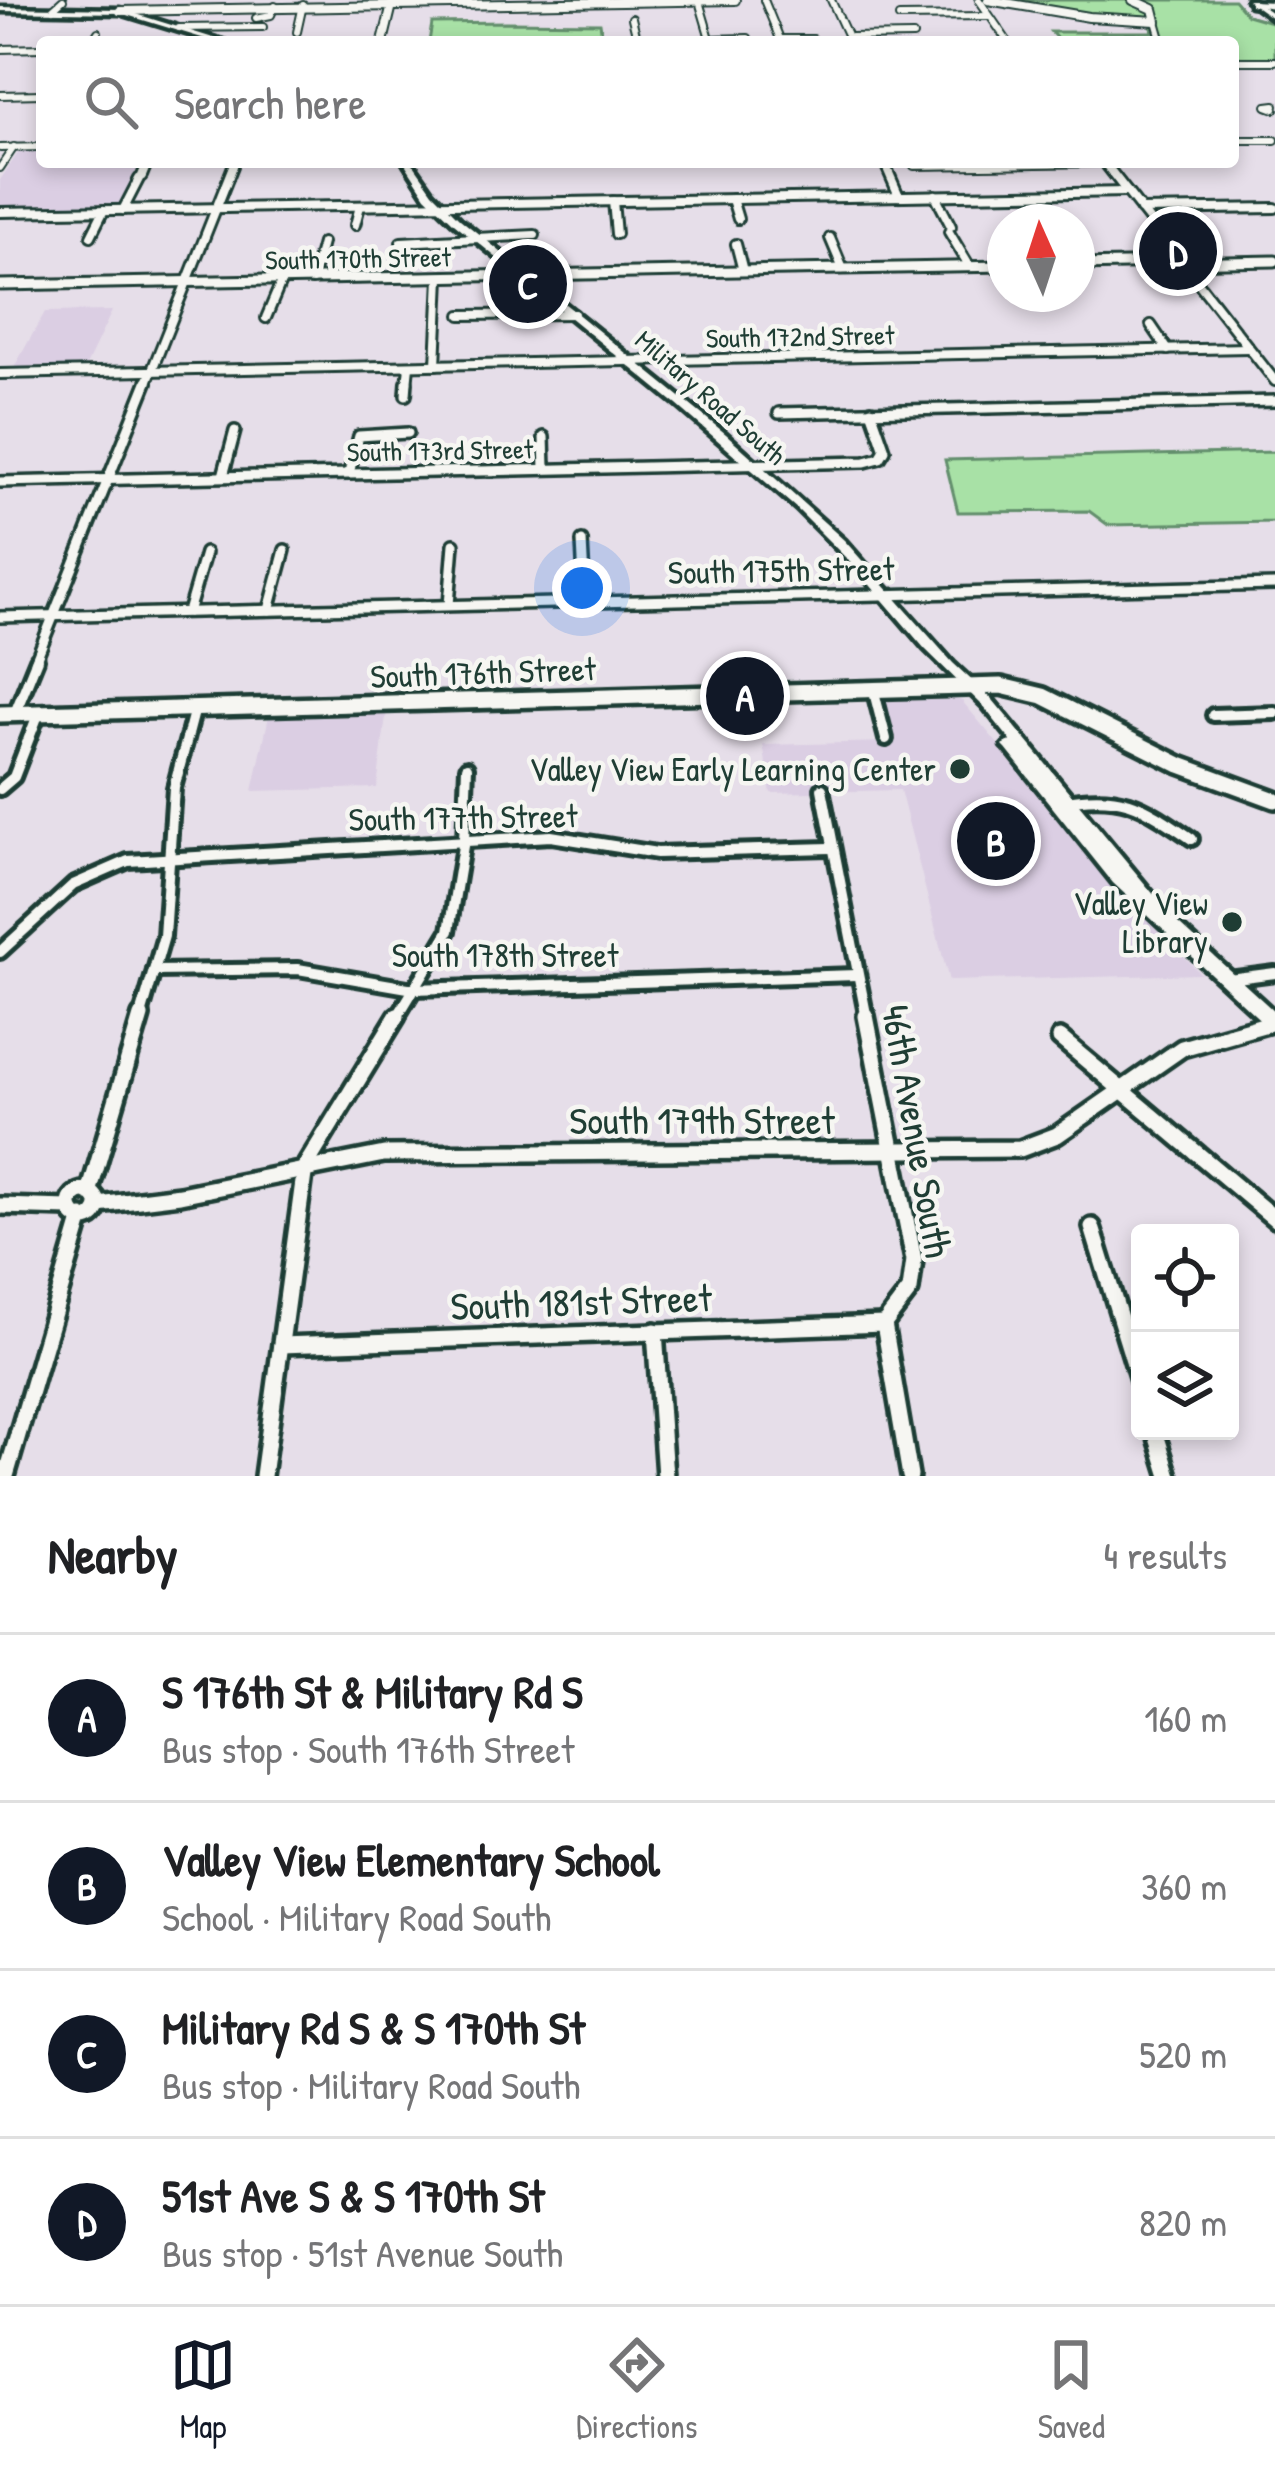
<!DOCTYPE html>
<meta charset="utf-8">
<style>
:root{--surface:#fff;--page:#f2f2f2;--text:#202124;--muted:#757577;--line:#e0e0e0;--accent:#111827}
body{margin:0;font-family:"Patrick Hand",sans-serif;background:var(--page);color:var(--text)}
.controls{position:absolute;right:36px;bottom:36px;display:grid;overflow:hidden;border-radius:12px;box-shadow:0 6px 18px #0003}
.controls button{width:108px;height:108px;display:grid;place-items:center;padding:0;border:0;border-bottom:3px solid var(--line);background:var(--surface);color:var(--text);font:60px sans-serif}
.compass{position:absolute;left:987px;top:204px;width:108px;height:108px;border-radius:50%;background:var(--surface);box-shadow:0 6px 18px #0003;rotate:357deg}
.you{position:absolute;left:582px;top:588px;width:42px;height:42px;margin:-30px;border:9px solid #fff;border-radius:50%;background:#1a73e8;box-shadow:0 0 0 18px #1a73e833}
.badge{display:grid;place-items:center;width:78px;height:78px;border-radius:50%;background:var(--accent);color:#fff;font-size:39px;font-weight:700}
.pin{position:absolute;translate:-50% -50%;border:6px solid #fff;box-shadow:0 3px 12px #0006}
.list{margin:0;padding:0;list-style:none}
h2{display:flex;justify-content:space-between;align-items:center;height:156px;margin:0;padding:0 48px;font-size:51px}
h2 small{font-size:39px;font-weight:400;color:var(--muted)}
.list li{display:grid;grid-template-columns:78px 1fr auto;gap:36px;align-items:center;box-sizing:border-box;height:168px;padding:0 48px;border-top:3px solid var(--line)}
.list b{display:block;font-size:45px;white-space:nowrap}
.list p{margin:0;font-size:39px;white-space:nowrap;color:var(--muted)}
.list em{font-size:39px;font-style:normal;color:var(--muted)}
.icon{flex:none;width:66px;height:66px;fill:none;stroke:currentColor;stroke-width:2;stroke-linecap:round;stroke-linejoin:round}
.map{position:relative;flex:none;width:1275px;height:1476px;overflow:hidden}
.search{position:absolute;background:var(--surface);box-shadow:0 6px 18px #0003;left:36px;right:36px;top:36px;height:132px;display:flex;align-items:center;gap:30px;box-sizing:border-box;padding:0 42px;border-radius:12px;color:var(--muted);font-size:45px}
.sheet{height:828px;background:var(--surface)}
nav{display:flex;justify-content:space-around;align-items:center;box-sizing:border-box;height:168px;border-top:3px solid var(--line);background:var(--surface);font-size:33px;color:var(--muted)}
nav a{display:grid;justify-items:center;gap:6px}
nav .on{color:var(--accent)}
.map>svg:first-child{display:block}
.built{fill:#dbcee3}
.green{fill:#a8e1a6;stroke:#648f6d;stroke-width:3}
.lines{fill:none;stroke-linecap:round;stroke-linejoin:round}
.minor-far4-casing{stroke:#1f3d34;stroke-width:10}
.minor-far3-casing{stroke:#1f3d34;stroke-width:14}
.minor-far2-casing{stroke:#1f3d34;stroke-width:16}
.minor-far1-casing{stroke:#1f3d34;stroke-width:20}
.minor-casing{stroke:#1f3d34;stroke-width:24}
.tertiary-far2-casing{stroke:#1f3d34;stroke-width:12}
.tertiary-far1-casing{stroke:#1f3d34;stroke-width:15}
.tertiary-casing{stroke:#1f3d34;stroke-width:24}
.secondary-casing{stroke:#1f3d34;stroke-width:9}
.motorway-casing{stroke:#1f3d34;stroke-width:9}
.minor-far4{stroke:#f6f6f2;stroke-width:6}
.minor-far3{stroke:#f6f6f2;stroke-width:8}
.minor-far2{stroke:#f6f6f2;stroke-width:9}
.minor-far1{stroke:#f6f6f2;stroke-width:10}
.minor{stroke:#f6f6f2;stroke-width:15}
.tertiary-far2{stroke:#f6f6f2;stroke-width:8}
.tertiary-far1{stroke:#f6f6f2;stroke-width:9}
.tertiary{stroke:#f6f6f2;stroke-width:15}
.secondary{fill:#f6f6f2;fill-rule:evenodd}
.motorway{fill:#f6f6f2;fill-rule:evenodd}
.poi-dot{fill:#1f3d34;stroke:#f6f6f2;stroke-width:4.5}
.labels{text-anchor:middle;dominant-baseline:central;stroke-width:9;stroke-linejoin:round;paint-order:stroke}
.far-street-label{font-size:27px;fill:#1f3d34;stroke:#f6f6f2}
.street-label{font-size:33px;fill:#1f3d34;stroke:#f6f6f2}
.poi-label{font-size:33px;fill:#1f3d34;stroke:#f6f6f2;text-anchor:end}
.near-street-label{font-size:39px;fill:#1f3d34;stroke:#f6f6f2}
</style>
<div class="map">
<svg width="1275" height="1476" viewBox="0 0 1275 1476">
<rect width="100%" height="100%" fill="#e6dee9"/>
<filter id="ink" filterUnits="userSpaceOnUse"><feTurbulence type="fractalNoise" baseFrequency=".00833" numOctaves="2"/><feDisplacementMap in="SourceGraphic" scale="24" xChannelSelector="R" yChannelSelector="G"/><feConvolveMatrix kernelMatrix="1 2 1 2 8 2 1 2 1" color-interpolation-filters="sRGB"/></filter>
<g filter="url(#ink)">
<g class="built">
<polygon points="42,149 42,162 146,162 123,207 0,209 0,180 20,150"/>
<polygon points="112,311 84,370 12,371 45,312"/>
<polygon points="935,693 962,701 1119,889 1201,974 949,981 900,790 771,793 763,745 888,742 877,694"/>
<polygon points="387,708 377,788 253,791 270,711"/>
</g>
<g class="green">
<polygon points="1001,0 1234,0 1247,15 1275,23 1275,59 1233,59 1233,42 1060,42 1051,32 1153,32 1150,19 1085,15"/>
<polygon points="506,22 600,23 603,42 429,42 432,23"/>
<polygon points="1275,452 1275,522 1108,525 1089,511 958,512 945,460"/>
</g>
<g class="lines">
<defs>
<g id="minor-far4">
<polyline points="764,0 780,39 813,39"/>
<polyline points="831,0 849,39"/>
<polyline points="979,0 1008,42"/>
<polyline points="699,1 711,42"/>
<polyline points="53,9 63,0"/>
<polyline points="899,17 988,16"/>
<polyline points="256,18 271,15 275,6"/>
<polyline points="632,18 638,42"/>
<polyline points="1156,21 1162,42"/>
<polyline points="179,28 263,27"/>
<polyline points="297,32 303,5"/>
<polyline points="851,37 913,36"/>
<polyline points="710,39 748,38"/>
<polyline points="92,42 98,32"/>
<polyline points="0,49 42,48"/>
<polyline points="1233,61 1275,61"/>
<polyline points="0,95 42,94"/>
<polyline points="1275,105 1267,106 1275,109"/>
<polyline points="1233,140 1275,140"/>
<polyline points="0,148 42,147"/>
<polyline points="884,162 887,169"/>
<polyline points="1104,162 1109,169"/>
<polyline points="914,166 1104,163"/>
<polyline points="0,168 14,147"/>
<polyline points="145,169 148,162"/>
<polyline points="232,169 235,162"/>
</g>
<g id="minor-far3">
<polyline points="886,166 899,196"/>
<polyline points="1107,166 1275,381"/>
<polyline points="142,176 146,166"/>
<polyline points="935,195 951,226"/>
<polyline points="732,199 738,219"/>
<polyline points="613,201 616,234"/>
<polyline points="123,210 139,179"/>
<polyline points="1141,210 1275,208"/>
<polyline points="0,212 1127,192"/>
<polyline points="355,225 360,206"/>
<polyline points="949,232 970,267"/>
<polyline points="91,236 104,210"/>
<polyline points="830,238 843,269"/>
<polyline points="401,242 535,235"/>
<polyline points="736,244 743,271"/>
<polyline points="312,280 322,243"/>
<polyline points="461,315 574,314"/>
<polyline points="266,318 282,280"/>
<polyline points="1151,325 1168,350"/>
<polyline points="436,365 440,277"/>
<polyline points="0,374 1248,348"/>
<polyline points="146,385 233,166"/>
<polyline points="407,385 409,366"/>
</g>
<g id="minor-far2">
<polyline points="406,395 407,382"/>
<polyline points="779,413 1275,401"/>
<polyline points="544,437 545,468"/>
<polyline points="349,473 359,436 408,433"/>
<polyline points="223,476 235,431"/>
<polyline points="0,482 865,462 880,458 885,450 871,410"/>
<polyline points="582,541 585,601"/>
<polyline points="449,605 454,544"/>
<polyline points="269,610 285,550"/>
<polyline points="188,612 205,553"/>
<polyline points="0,617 1275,585"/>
<polyline points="35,662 147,382"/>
</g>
<g id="minor-far1">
<polyline points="873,688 886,739"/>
<polyline points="15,713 37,659"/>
<polyline points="1213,715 1275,713"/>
<polyline points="0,789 14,777 39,712"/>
<polyline points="822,789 867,1019"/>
<path d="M1060,802C1122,790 1142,805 1192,839"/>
<polyline points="0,952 73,885 128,861 551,836 657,853 830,848"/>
<polyline points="154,971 298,969 414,989 856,975"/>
<polyline points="1229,979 1275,973"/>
<polyline points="140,1019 164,936 174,788 195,708"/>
<polyline points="396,1019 449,931 464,840 467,767"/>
</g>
<g id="minor">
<polyline points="866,1016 914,1260 910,1290 884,1324 910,1476"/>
<polyline points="1060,1038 1275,1219"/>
<circle cx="84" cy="1205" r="14"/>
<polyline points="89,1193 141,1016"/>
<polyline points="99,1205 180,1195 384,1154 1020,1149 1057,1135 1182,1048 1274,1022"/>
<polyline points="0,1206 69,1208"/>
<polyline points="1092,1227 1140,1383"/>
<polyline points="655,1331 665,1476"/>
<polyline points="281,1345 884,1324"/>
<polyline points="1155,1431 1169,1476"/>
<polyline points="6,1476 82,1217"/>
<polyline points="263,1476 305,1167 397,1016"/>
</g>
<g id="tertiary-far2">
<polyline points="988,0 1089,17 1156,21 1153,9 1133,0"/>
<polyline points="120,11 735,0"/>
<polyline points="383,42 393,1"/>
</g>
<g id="tertiary-far1">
<polyline points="1077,265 1275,261"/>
<polyline points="0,285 1005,266"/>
</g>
<polyline id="tertiary" points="0,714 1001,686 1043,696 1180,765 1275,800"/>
<g id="secondary">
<polygon points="1247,0 1254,0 1275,15 1275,20"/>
<polygon points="0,7 120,9 226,42 215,42 120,13 0,11"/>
<polygon points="404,162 412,162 433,192 460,219 726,434 844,540 953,663 993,700 1165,908 1167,913 1275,1012 1275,1030 1269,1028 1113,883 1006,749 1003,746 1006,743 1011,741 983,706 925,649 853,565 797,509 677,405 454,223 426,196"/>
</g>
<polygon id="motorway" points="1250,1 1275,2 1275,8 1250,5"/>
</defs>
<use href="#minor-far4" class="minor-far4-casing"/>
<use href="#minor-far3" class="minor-far3-casing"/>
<use href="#minor-far2" class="minor-far2-casing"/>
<use href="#minor-far1" class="minor-far1-casing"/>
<use href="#minor" class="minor-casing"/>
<use href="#tertiary-far2" class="tertiary-far2-casing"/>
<use href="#tertiary-far1" class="tertiary-far1-casing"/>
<use href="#tertiary" class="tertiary-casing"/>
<use href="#secondary" class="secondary-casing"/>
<use href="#motorway" class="motorway-casing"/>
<use href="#minor-far4" class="minor-far4"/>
<use href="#minor-far3" class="minor-far3"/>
<use href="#minor-far2" class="minor-far2"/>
<use href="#minor-far1" class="minor-far1"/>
<use href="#minor" class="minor"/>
<use href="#tertiary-far2" class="tertiary-far2"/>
<use href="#tertiary-far1" class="tertiary-far1"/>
<use href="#tertiary" class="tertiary"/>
<use href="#secondary" class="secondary"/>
<use href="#motorway" class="motorway"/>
</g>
</g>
<g class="poi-dot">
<circle cx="960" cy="769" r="12"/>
<circle cx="1232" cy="922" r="12"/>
</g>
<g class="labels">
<g class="far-street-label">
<text transform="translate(358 258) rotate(-1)">South 170th Street</text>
<text transform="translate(800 336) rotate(-1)">South 172nd Street</text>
<text transform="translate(711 397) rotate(41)">Military Road South</text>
<text transform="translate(440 450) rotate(-1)">South 173rd Street</text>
</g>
<g class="street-label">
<text transform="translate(781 570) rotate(-1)">South 175th Street</text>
<text transform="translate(483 672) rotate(-2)">South 176th Street</text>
<text transform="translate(463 817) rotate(-1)">South 177th Street</text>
<text x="505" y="955">South 178th Street</text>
</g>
<g class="poi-label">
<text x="936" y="769">Valley View Early Learning Center</text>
<text x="1208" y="903">Valley View<tspan x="1208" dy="38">Library</tspan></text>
</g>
<g class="near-street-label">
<text x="702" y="1119">South 179th Street</text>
<text transform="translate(918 1131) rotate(80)">46th Avenue South</text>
<text transform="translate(581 1301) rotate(-2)">South 181st Street</text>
</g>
</g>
</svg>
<div class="controls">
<button><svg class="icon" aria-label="locate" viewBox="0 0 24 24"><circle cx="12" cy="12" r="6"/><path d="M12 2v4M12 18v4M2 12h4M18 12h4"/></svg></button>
<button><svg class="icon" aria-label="layers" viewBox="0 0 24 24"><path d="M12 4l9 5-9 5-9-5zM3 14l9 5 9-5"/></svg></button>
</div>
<svg class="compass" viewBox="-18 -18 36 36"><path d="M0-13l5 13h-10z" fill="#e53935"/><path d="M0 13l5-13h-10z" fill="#757577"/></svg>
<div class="you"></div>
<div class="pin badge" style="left:745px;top:696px">A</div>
<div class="pin badge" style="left:996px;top:841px">B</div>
<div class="pin badge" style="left:528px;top:284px">C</div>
<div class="pin badge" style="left:1178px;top:251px">D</div>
<div class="search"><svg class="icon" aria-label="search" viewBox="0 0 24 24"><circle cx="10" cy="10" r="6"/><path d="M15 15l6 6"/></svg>Search here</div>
</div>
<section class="sheet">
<h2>Nearby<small>4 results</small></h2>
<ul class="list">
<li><span class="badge">A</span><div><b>S 176th St &amp; Military Rd S</b><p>Bus stop · South 176th Street</p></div><em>160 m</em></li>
<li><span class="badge">B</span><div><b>Valley View Elementary School</b><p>School · Military Road South</p></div><em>360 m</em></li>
<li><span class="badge">C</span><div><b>Military Rd S &amp; S 170th St</b><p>Bus stop · Military Road South</p></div><em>520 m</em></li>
<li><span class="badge">D</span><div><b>51st Ave S &amp; S 170th St</b><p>Bus stop · 51st Avenue South</p></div><em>820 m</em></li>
</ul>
</section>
<nav>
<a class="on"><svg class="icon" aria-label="map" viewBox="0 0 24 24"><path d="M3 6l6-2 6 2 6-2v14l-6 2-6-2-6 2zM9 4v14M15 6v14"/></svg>Map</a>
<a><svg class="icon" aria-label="directions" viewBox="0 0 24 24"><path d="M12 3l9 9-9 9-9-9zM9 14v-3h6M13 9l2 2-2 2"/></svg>Directions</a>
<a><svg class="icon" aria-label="saved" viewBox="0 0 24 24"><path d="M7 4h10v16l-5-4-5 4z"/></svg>Saved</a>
</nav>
